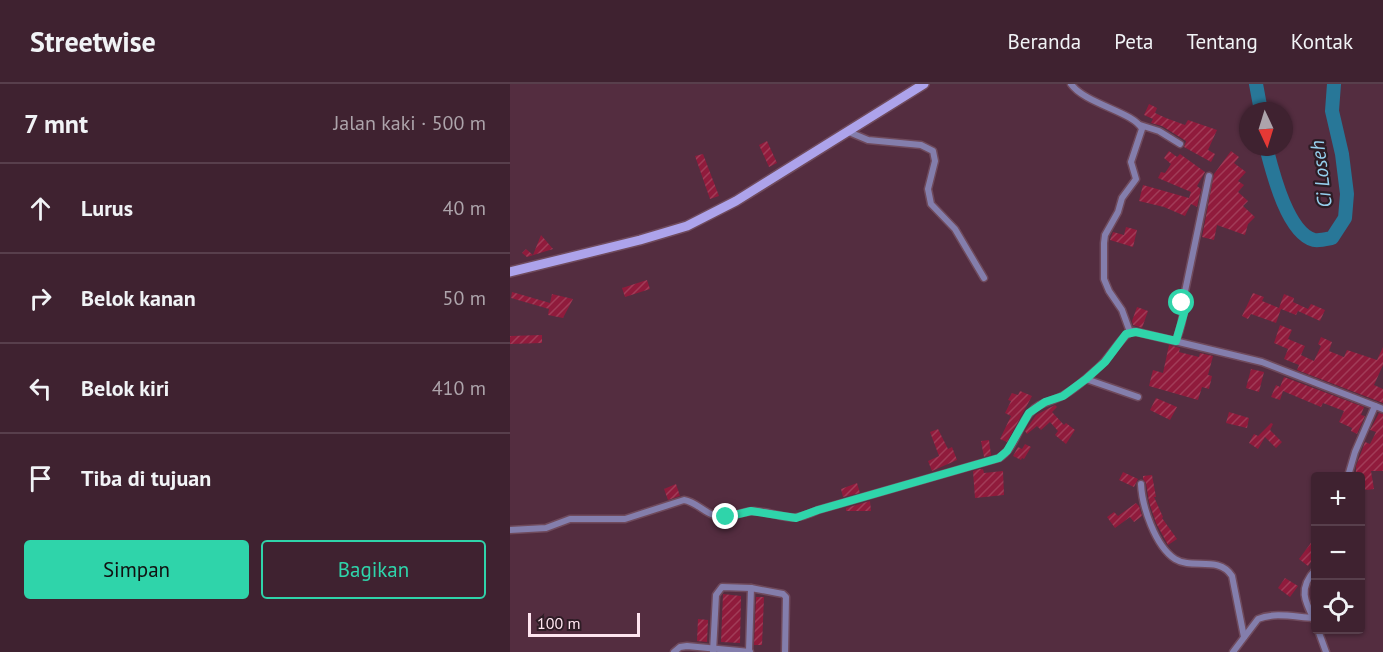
<!DOCTYPE html>
<html lang="id">
<meta charset="utf-8">
<style>
:root{--surface:#3f2230;--page:#4a2f3c;--text:#f1f3f6;--muted:#ada4ab;--line:#583f4c;--accent:#2fd4aa}
body{margin:0;font-family:"PT Sans",sans-serif;background:var(--page);color:var(--text)}
.controls{position:absolute;right:18px;bottom:18px;display:grid;overflow:hidden;border-radius:6px;box-shadow:0 2px 4px #0004}
.controls button{width:54px;height:54px;display:grid;place-items:center;padding:0;border:0;border-bottom:2px solid var(--line);background:var(--surface);color:var(--text);font:30px sans-serif}
.compass{position:absolute;left:729px;top:18px;width:54px;height:54px;border-radius:50%;background:var(--surface);box-shadow:0 2px 4px #0004;rotate:176deg}
.scale{position:absolute;left:18px;bottom:15px;width:112px;box-sizing:border-box;padding-left:6px;border:3px solid #ffe5f0;border-top:0;font-size:16px;line-height:21px;white-space:nowrap;color:#ffe5f0;-webkit-text-stroke:4px #2e1c25;paint-order:stroke}
.stop{position:absolute;width:18px;height:18px;margin:-14px;border:4px solid #2fd4aa;border-radius:50%;background:#fff}
.stop.end{background:#2fd4aa;border-color:#fff;box-shadow:0 2px 6px #0008}
.list{margin:0;padding:0;list-style:none}
h2{display:flex;justify-content:space-between;align-items:center;height:78px;margin:0;padding:0 24px;font-size:26px}
h2 small{font-size:20px;font-weight:400;color:var(--muted)}
.list li{display:grid;grid-template-columns:39px 1fr auto;gap:18px;align-items:center;box-sizing:border-box;height:90px;padding:0 24px;border-top:2px solid var(--line)}
.list b{display:block;font-size:22px;white-space:nowrap}
.list em{font-size:20px;font-style:normal;color:var(--muted)}
.actions{display:flex;gap:12px;padding:18px 24px}
.actions a{flex:1;padding:14px 0;border:2px solid var(--accent);border-radius:6px;text-align:center;font-size:21px;color:var(--accent)}
.actions .main{background:var(--accent);color:#111}
.icon{flex:none;width:33px;height:33px;fill:none;stroke:currentColor;stroke-width:2;stroke-linecap:round;stroke-linejoin:round}
.map{position:relative;flex:none;width:873px;height:568px;overflow:hidden}
header{display:flex;align-items:center;gap:36px;box-sizing:border-box;height:84px;padding:0 30px;background:var(--surface);border-bottom:2px solid var(--line)}
header strong{font-size:28px}
nav{display:flex;gap:33px;margin-inline-start:auto;font-size:21px}
main{display:flex}
aside{flex:1;background:var(--surface)}
.map>svg:first-child{display:block}
.lines{fill:none;stroke-linecap:round;stroke-linejoin:round}
.river{stroke:#287798;stroke-width:14}
.building{fill:url(#building-hatch)}
.street-casing{stroke:#6f4a5c;stroke-width:9}
.secondary-casing{stroke:#6f4a5c;stroke-width:12}
.street{stroke:#847eac;stroke-width:6}
.secondary{stroke:#ada3eb;stroke-width:9}
.route{stroke:#2fd4aa;stroke-width:8}
.labels{text-anchor:middle;dominant-baseline:central;stroke-width:4.5;stroke-linejoin:round;paint-order:stroke}
.water-label{font-size:20px;font-style:italic;fill:#96d0ee;stroke:#2e1c25}
</style>
<header>
<strong>Streetwise</strong>
<nav><a>Beranda</a><a>Peta</a><a>Tentang</a><a>Kontak</a></nav>
</header>
<main>
<aside>
<h2>7 mnt<small>Jalan kaki · 500 m</small></h2>
<ul class="list">
<li><svg class="icon" aria-label="ahead" viewBox="0 0 24 24"><path d="M12 20V5M6 11l6-6 6 6"/></svg><div><b>Lurus</b></div><em>40 m</em></li>
<li><svg class="icon" aria-label="right" viewBox="0 0 24 24"><path d="M7 20v-9h11M14 6l5 5-5 5"/></svg><div><b>Belok kanan</b></div><em>50 m</em></li>
<li><svg class="icon" aria-label="left" viewBox="0 0 24 24"><path d="M17 20v-9H6M10 6l-5 5 5 5"/></svg><div><b>Belok kiri</b></div><em>410 m</em></li>
<li><svg class="icon" aria-label="arrive" viewBox="0 0 24 24"><path d="M6 21V4h12l-3 4 3 4H6"/></svg><div><b>Tiba di tujuan</b></div></li>
</ul>
<div class="actions"><a class="main">Simpan</a><a>Bagikan</a></div>
</aside>
<div class="map">
<svg width="873" height="568" viewBox="0 0 873 568">
<defs>
<pattern id="building-hatch" width="6" height="6" patternUnits="userSpaceOnUse" patternTransform="scale(1.5)"><rect width="6" height="6" fill="#901b3c"/><path d="M-1 1l2-2M0 6l6-6M5 7l2-2" fill="none" stroke="#a13c58"/></pattern>
</defs>
<rect width="100%" height="100%" fill="#542d40"/>
<g class="lines">
<g class="river">
<polyline points="746,0 751,27"/>
<path d="M756,63C762,86 777,149 804,156C809,157 817,155 822,154L835,134L837,110L832,70L822,27L824,0"/>
</g>
</g>
<g class="building">
<polygon points="639,20 647,24 645,29 656,34 675,41 678,36 707,46 698,66 705,70 701,78 674,63 676,57 652,42 641,39 643,35 634,31"/>
<polygon points="257,57 267,79 259,83 249,61"/>
<polygon points="659,67 667,73 670,70 695,88 687,102 691,105 687,123 681,120 675,132 654,123 629,117 633,101 679,114 681,108 648,94 651,88 655,89 661,80 654,74"/>
<polygon points="721,67 729,73 724,79 736,88 728,97 734,101 728,108 738,117 733,122 745,133 738,140 735,151 707,141 704,156 692,153 704,90"/>
<polygon points="193,70 209,112 200,115 185,72"/>
<polygon points="616,143 627,146 623,163 600,156 603,148 614,151"/>
<polygon points="31,151 43,165 17,173 12,169 16,165 23,171"/>
<polygon points="137,196 140,205 115,213 112,204"/>
<polygon points="2,208 40,219 42,210 63,215 53,234 38,231 39,225 1,214"/>
<polygon points="743,209 754,213 752,217 769,224 774,210 784,214 783,218 798,225 801,220 815,226 810,237 788,227 786,231 771,225 766,239 741,230 738,235 732,232"/>
<polygon points="627,223 638,227 632,244 623,241 622,237"/>
<polygon points="770,241 782,246 778,255 795,262 791,271 804,277 811,262 808,260 811,253 822,258 819,267 834,273 837,266 867,276 873,263 873,281 864,301 873,305 873,319 787,286 789,281 774,275 778,265 764,259"/>
<polygon points="32,251 32,259 0,260 0,252"/>
<polygon points="659,261 670,264 669,268 689,273 690,269 703,272 698,291 702,292 699,305 692,303 688,316 639,302 643,286 653,289"/>
<polygon points="741,285 754,288 749,308 736,304"/>
<polygon points="774,293 854,323 851,331 855,332 847,350 841,347 842,344 829,338 834,327 813,319 811,323 773,307 770,316 761,313 766,301 770,303"/>
<polygon points="510,307 522,312 497,358 490,355 501,332 495,329 501,317 498,316 502,309 508,311"/>
<polygon points="646,314 667,323 660,336 640,326"/>
<polygon points="545,321 547,323 542,328 554,341 556,339 565,346 556,360 545,351 548,347 540,338 531,346 527,342 517,350 515,347 526,331"/>
<polygon points="719,328 739,334 737,344 716,339"/>
<polygon points="869,329 873,330 873,387 861,387 864,405 857,406 850,404 850,393 846,393 846,382 855,358 860,360 866,348 860,346"/>
<polygon points="761,339 763,340 760,346 772,358 766,364 755,353 748,365 739,359 744,350 748,352"/>
<polygon points="428,345 438,365 442,363 447,376 422,387 418,377 429,372 420,348"/>
<polygon points="479,356 481,371 474,373 471,357"/>
<polygon points="515,360 521,363 514,375 512,374 511,376 503,372 508,363 512,365"/>
<polygon points="470,385 473,385 474,389 493,387 494,411 465,414 463,387"/>
<polygon points="613,388 628,395 624,403 609,396"/>
<polygon points="642,391 646,413 644,413 653,433 652,434 667,455 658,461 646,439 639,418 636,399 633,395 633,392"/>
<polygon points="347,399 350,409 333,413 331,405"/>
<polygon points="166,400 170,412 158,416 154,405"/>
<polygon points="360,417 361,427 336,427 336,424"/>
<polygon points="626,419 629,422 632,432 624,438 620,433 605,444 597,433 604,428 608,432"/>
<polygon points="806,452 806,471 798,482 789,475"/>
<polygon points="775,494 788,502 780,513 768,504"/>
<polygon points="213,510 231,512 230,559 211,558"/>
<polygon points="246,513 254,513 252,561 244,561"/>
<polygon points="188,535 198,536 197,558 187,557"/>
</g>
<g class="lines">
<defs>
<g id="street">
<path d="M561,0C575,20 624,28 632,45L621,78L626,95L612,114L608,128L595,151L594,159V195L599,207L612,226L620,248"/>
<polyline points="630,41 649,47 670,60"/>
<polyline points="339,48 358,56 411,61 423,67 425,77 418,105 421,120 445,145 474,194"/>
<path d="M666,257C671,244 675,231 673,217L699,92"/>
<polyline points="576,295 628,313"/>
<polyline points="838,392 845,368 865,322"/>
<path d="M631,400C632,422 645,462 665,475C682,486 709,471 722,492L734,553"/>
<path d="M0,446L36,444L60,435H115L174,416C187,418 195,430 207,432C220,435 232,427 244,427C274,429 277,441 308,426L489,374C505,365 508,342 520,329C528,318 542,318 552,312C566,305 578,293 589,283C600,274 611,251 623,247L752,278L873,325"/>
<path d="M806,485C787,505 795,518 806,539"/>
<polyline points="808,546 816,568"/>
<polyline points="239,567 241,504"/>
<polyline points="164,568 170,563 177,562 240,568"/>
<polyline points="203,568 206,511 212,503 241,504 273,510 276,513 275,568"/>
<path d="M723,568L748,535C764,528 785,533 803,534"/>
</g>
<polyline id="secondary" points="0,188 130,156 177,142 226,117 414,0"/>
</defs>
<use href="#street" class="street-casing"/>
<use href="#secondary" class="secondary-casing"/>
<use href="#street" class="street"/>
<use href="#secondary" class="secondary"/>
</g>
<g class="lines">
<polyline class="route" points="216,433 241,427 286,434 308,426 489,374 497,367 519,329 535,318 553,312 576,295 595,278 616,250 626,248 666,257 675,226 672,219"/>
</g>
<g class="labels">
<g class="water-label">
<text transform="translate(811 90) rotate(-97)">Ci Loseh</text>
</g>
</g>
</svg>
<div class="controls">
<button>+</button>
<button>−</button>
<button><svg class="icon" aria-label="locate" viewBox="0 0 24 24"><circle cx="12" cy="12" r="6"/><path d="M12 2v4M12 18v4M2 12h4M18 12h4"/></svg></button>
</div>
<svg class="compass" viewBox="-18 -18 36 36"><path d="M0-13l5 13h-10z" fill="#e53935"/><path d="M0 13l5-13h-10z" fill="#ada4ab"/></svg>
<div class="scale">100 m</div>
<div class="stop" style="left:672px;top:219px"></div>
<div class="stop end" style="left:216px;top:433px"></div>
</div>
</main>
